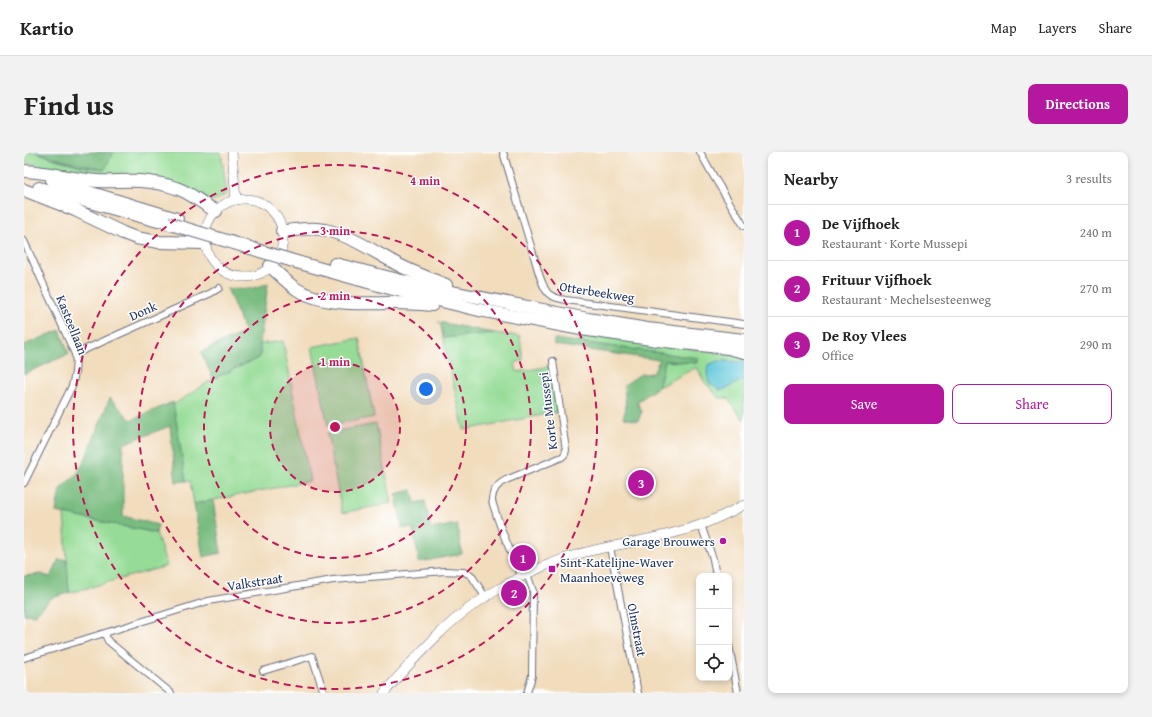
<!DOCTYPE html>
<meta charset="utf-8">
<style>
:root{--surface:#fff;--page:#f2f2f2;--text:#222;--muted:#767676;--line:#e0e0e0;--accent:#b5179e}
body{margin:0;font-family:"Gentium Book Plus",serif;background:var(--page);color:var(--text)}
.controls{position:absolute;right:12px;bottom:12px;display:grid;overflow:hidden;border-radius:8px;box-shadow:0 2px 6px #0003}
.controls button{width:36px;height:36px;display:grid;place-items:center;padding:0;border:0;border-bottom:1px solid var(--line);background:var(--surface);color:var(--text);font:20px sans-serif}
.you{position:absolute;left:402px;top:237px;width:14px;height:14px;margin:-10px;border:3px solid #fff;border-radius:50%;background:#1a73e8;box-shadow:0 0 0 6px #1a73e833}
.badge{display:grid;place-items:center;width:26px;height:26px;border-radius:50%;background:var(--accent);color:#fff;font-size:13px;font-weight:700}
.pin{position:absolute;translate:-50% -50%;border:2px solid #fff;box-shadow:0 1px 4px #0006}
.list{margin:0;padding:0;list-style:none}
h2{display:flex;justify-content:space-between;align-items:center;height:52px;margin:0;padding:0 16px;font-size:17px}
h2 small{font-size:13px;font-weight:400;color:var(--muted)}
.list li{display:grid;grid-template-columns:26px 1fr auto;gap:12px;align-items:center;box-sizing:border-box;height:56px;padding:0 16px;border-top:1px solid var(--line)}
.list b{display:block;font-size:15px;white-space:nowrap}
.list p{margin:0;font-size:13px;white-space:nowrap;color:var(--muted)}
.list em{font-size:13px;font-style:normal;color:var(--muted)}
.actions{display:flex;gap:8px;padding:12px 16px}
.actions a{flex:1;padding:9px 0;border:1px solid var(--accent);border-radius:8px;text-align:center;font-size:14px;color:var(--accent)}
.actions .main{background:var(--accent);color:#fff}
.icon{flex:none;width:22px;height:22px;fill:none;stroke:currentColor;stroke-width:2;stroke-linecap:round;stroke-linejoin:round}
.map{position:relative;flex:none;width:720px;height:541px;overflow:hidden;border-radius:8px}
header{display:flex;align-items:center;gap:24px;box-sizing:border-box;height:56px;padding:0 20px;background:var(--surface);border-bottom:1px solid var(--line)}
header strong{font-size:19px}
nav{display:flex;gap:22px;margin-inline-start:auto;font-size:14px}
.intro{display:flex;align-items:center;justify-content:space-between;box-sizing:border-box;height:96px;padding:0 24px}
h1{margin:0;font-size:28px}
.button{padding:10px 18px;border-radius:8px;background:var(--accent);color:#fff;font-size:14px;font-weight:700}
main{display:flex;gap:24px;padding:0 24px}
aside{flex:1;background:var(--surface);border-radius:8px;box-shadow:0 2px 6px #0003}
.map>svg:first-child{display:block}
.green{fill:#96dc96;stroke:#58867a}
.forest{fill:#78bc7f;stroke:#4a766e}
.water{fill:#5cc6d8;stroke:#3c7a9b}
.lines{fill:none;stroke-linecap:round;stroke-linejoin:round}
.street-casing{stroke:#666c7f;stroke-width:8}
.secondary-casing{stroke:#666c7f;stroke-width:10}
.highway-casing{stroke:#666c7f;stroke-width:14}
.street{stroke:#fff;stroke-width:6}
.secondary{stroke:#fff;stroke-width:9}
.highway{stroke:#fff;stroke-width:12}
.highway-bridge-casing{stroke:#666c7f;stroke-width:14;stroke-linecap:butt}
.highway-bridge{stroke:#fff;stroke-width:12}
.ring{fill:none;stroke:#c2185b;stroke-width:2;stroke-dasharray:7 5}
.poi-dot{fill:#b5179e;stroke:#fff;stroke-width:1.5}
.labels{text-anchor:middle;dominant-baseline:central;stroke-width:3;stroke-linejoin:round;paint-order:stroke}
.street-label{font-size:13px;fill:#1b2f5e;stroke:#fff}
.poi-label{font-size:13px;fill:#1b2f5e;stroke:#fff;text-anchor:end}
.centre{fill:#c2185b;stroke:#fff;stroke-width:2}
.ring-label{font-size:12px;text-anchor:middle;font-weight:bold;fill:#c2185b;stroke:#fff;stroke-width:3;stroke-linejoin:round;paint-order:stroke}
</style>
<header>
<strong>Kartio</strong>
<nav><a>Map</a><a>Layers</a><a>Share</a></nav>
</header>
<div class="intro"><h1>Find us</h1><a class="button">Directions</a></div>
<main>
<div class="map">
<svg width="720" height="541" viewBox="0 0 720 541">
<rect width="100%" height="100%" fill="#fff"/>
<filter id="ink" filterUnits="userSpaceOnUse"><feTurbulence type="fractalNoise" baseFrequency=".025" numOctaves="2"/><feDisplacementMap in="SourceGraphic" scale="8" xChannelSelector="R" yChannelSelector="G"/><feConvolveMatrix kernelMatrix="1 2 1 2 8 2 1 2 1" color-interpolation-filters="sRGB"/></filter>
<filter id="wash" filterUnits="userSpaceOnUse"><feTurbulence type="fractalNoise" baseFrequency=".012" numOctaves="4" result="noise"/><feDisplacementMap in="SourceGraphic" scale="16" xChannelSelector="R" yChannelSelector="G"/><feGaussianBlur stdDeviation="0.9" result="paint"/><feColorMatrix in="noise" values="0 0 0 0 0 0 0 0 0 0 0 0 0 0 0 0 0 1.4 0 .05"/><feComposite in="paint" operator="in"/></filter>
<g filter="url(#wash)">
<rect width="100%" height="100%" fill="#f1dcbc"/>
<g class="green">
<polygon points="0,0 12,0 31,7 60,15 80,17 90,0 197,0 203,42 191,48 186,49 122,25 60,22 16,14 0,10"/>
<polygon points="470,181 496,184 499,208 491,211 493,220 527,214 534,260 440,278 419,186"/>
<polygon points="557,181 720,204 720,210 694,209 696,238 701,237 720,227 720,268 703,246 695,246 680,229 673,215 634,235 641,209 673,211 674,206 556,190"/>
<polygon points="335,186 350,265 304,274 288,195"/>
<polygon points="259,189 286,329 170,352 166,329 162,329 149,253 189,227 236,205 236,192"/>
<polygon points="352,272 368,351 318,361 303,281"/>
<polygon points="40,362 132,381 143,414 45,441"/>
</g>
<g class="forest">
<path d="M12,0H90L81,17C55,14 36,8 12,0Z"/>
<path d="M244,131L236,192V205L189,227L177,200L221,180L203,136C220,138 228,138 244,131Z"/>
<polygon points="414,170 470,181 419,186 417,173"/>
<polygon points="36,178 45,202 0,222 0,193"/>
<polygon points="530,187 674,206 674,211 641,209 634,235 613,250 618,259 614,269 599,266 602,256 600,233 617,222 629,221 635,208 530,193"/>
<polygon points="86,246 107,268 149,250 162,329 152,330 146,274 99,292 99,364 134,373 132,381 32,360 36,337 53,322 61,308"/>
<polygon points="388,338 391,351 401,349 407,377 433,372 438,402 395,410 389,376 378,376 372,342"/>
<polygon points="189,348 197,401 179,405 170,352"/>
<polygon points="34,408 43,408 45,441 27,446 11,463 0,462 0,424 17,422 26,425 31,417"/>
</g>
<polygon class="water" points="694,209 720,210 720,227 701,237 696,238 685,231 683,221 684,213"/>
</g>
<g filter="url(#ink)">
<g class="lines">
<defs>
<g id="street">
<path d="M479,0L516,125C522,141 523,145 542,148L720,172"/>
<polyline points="676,0 690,25 720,74"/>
<path d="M0,89L51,202C53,213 51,223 48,234L0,331"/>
<polyline points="51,202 187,141 195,136"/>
<polyline points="677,373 689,407 692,424"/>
<polyline points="586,395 614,541"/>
<polyline points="503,422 509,439 508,524 503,541"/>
<path d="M498,425C488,404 479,383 472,362C471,357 468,352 468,347C469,337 474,332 482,328L538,305L541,302L542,298L529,209"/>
<polyline points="81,482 84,489 147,541"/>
<polyline points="705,493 714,541"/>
<polyline points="0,506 184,449 309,428 421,419 440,420 447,423 462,446"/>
<polyline points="239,519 288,504 300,541"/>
</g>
<g id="secondary">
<polyline points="208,0 212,48"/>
<circle cx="220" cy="86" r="39"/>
<path d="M360,541C378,520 396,500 416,481C451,446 510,414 558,401C597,391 638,387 676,373C691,368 706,360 720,353"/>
</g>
<g id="highway">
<path d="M0,19C25,20 49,27 73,29C87,30 102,28 116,29C128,30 141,32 152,36C168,41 178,52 192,59"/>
<polyline points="28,29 153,67"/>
<polyline points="15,36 134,69"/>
<polyline points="0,38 51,58 99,81 112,86 135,90 181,91"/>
<path d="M258,79C272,79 287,74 301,78C326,83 349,99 371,111C387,120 405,126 422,133"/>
<polyline points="276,111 369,137 455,158 557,177 641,189 704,196 720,200"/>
<polyline points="311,112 386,131 423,139 564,167 623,177 720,188"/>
<path d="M246,114C255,122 264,132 274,138C304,155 338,151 371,151C384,151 396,152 408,153"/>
</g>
</defs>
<use href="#street" class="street-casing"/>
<use href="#secondary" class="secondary-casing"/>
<use href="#highway" class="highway-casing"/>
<use href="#street" class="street"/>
<use href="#secondary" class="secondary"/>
<use href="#highway" class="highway"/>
<defs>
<polyline id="highway-bridge" points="143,71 276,111"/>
</defs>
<use href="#highway-bridge" class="highway-bridge-casing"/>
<use href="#highway-bridge" class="highway-bridge"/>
</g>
</g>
<circle cx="311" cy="275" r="65" fill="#c2185b" fill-opacity=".12"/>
<g class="ring">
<circle cx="311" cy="275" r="65"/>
<circle cx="311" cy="275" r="131"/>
<circle cx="311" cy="275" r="196"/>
<circle cx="311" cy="275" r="262"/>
</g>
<g class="poi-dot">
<circle cx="699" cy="389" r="4"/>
<rect x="524" y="413" width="8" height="8" rx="2"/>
</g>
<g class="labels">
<g class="street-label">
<text transform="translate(573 140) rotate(9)">Otterbeekweg</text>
<text transform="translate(119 159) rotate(-24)">Donk</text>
<text transform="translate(48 173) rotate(68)">Kasteellaan</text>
<text transform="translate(524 259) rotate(-97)">Korte Mussepi</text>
<text transform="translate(231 430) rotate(-9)">Valkstraat</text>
<text transform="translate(613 478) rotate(79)">Olmstraat</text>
</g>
<g class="poi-label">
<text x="691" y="389">Garage Brouwers</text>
<text x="536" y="410" text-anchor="start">Sint-Katelijne-Waver<tspan x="536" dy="15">Maanhoeveweg</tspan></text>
</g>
</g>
<circle cx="311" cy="275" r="6" class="centre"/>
<g class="ring-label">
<text x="401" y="33">4 min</text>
<text x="311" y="83">3 min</text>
<text x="311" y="148">2 min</text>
<text x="311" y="214">1 min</text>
</g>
</svg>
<div class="controls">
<button>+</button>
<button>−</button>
<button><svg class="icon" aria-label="locate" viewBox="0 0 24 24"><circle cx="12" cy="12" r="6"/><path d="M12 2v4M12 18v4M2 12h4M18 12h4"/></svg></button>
</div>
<div class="you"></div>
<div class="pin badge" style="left:499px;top:406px">1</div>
<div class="pin badge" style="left:490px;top:441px">2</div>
<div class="pin badge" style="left:617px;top:331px">3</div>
</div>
<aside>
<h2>Nearby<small>3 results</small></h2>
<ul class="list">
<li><span class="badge">1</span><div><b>De Vijfhoek</b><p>Restaurant · Korte Mussepi</p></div><em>240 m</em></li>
<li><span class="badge">2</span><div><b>Frituur Vijfhoek</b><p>Restaurant · Mechelsesteenweg</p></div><em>270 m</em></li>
<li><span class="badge">3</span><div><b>De Roy Vlees</b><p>Office</p></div><em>290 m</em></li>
</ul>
<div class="actions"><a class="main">Save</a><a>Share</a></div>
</aside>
</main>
